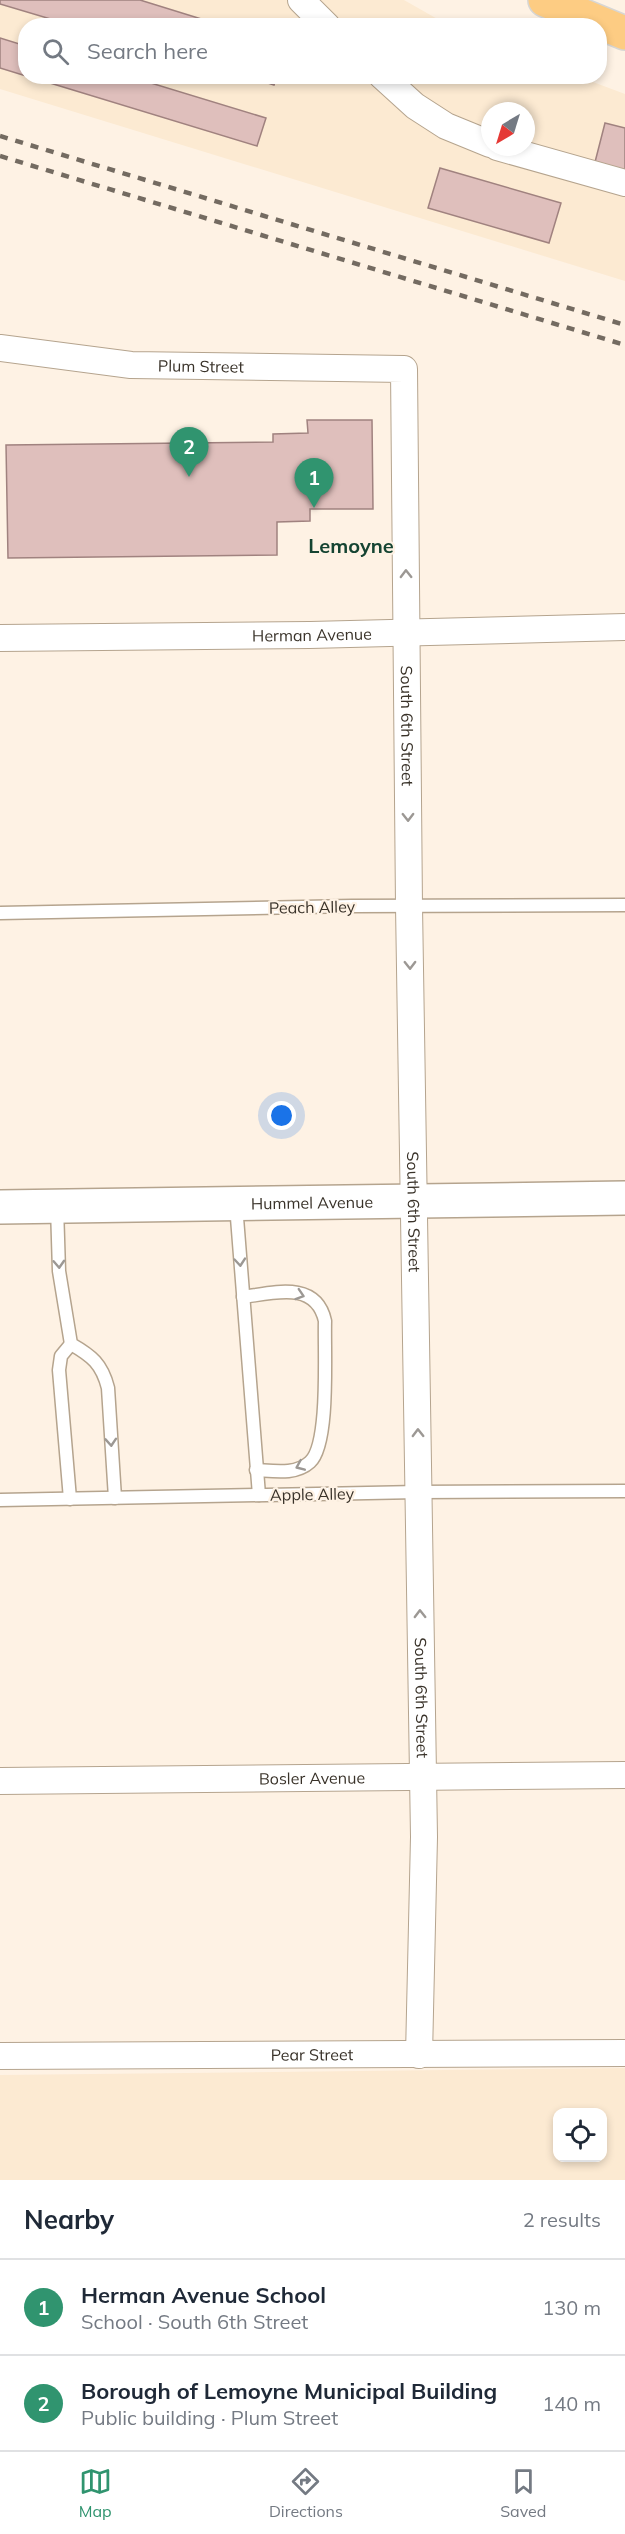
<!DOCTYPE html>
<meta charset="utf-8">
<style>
:root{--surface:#fff;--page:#f6f6f7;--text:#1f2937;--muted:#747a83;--line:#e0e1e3;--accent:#30946f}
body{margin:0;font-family:Mulish,sans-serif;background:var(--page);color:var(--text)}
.controls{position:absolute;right:18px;bottom:18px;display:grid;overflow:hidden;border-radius:12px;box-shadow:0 3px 9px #0003}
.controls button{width:54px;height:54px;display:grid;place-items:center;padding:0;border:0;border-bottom:2px solid var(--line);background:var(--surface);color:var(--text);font:30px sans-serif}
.compass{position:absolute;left:481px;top:102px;width:54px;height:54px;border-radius:50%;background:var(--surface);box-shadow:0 3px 9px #0003;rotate:218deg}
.you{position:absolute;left:282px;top:1116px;width:21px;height:21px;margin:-15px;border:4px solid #fff;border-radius:50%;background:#1a73e8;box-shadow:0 0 0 9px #1a73e833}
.badge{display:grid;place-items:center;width:39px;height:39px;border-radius:50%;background:var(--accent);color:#fff;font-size:20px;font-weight:700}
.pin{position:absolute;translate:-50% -50px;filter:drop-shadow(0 2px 3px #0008)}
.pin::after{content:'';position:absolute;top:32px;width:21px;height:18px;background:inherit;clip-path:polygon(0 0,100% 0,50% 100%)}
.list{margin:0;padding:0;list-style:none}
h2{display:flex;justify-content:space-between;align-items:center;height:78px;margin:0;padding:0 24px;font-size:26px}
h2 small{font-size:20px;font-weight:400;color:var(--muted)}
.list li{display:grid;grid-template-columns:39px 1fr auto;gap:18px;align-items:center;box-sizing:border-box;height:96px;padding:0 24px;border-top:2px solid var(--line)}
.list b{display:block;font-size:22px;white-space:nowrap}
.list p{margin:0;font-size:20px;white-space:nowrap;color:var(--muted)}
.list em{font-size:20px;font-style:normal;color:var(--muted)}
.icon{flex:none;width:33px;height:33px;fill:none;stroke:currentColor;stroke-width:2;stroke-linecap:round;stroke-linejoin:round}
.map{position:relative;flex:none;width:625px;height:2180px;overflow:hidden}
.search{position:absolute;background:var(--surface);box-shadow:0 3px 9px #0003;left:18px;right:18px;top:18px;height:66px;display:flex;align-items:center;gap:15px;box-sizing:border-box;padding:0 21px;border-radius:24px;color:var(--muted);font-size:22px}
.sheet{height:270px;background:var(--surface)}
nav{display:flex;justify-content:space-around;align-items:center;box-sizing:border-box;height:84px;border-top:2px solid var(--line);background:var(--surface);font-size:16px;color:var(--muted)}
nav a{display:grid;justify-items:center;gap:3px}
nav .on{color:var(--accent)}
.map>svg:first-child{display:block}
.built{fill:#fcead2;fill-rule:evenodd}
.building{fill:#dfbfbc;stroke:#a0827f;stroke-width:1.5}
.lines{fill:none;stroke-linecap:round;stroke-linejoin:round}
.lane-casing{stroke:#b5a48e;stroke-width:15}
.street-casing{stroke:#b5a48e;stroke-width:28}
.secondary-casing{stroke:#b5a48e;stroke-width:36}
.highway-casing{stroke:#d7d6d4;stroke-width:36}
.lane{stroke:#fff;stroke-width:12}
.street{stroke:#fff;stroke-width:26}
.secondary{stroke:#fff;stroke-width:33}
.highway{stroke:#fdcc83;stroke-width:33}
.rail{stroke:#746b61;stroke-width:4.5;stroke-dasharray:8 8;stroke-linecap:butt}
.oneway{stroke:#9c9894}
.labels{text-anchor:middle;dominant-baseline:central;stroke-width:4.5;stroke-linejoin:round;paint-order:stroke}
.street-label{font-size:16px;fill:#393229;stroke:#fef2e4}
.quarter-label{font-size:20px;font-weight:bold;fill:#154432;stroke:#fef2e4}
</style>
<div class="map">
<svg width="625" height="2180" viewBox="0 0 625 2180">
<rect width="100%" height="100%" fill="#fef2e4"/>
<g class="built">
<path d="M0,0H404L448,25L26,26V76H577L625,94V281L0,89ZM490,111H526V147H490Z"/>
<path d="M625,2068V2180H0V2075ZM558,2112H602V2158H558Z"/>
</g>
<g class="building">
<polygon points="0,0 140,0 224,26 74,26 0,4"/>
<polygon points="0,38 26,46 26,76 0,68"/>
<polygon points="27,76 128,76 266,118 257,146"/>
<polygon points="246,76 277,76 274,85"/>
<polygon points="605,123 625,128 625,174 594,166"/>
<polygon points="440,168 561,203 549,243 428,208"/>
<polygon points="307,420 372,420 373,509 310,509 310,521 277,522 277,555 8,558 6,445 273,442 273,434 308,433"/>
</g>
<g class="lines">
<defs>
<g id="lane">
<polyline points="0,913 352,906 625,905"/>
<polyline points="236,1205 259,1495"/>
<path d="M57,1207L59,1271L71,1344C92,1356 102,1364 108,1388L115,1498"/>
<path d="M243,1297C273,1293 316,1280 325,1321C324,1350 330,1444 310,1462C296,1475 274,1471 256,1470"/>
<polyline points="70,1499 59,1370 61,1356 71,1344"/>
<polyline points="0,1500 418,1492 625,1491"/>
</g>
<g id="street">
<polyline points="301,0 327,26"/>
<polyline points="382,76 415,106 446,126 490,144"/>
<polyline points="497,147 625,183"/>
<path id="s1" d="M0,348L131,365L404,369L409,906L424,1837L419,2055"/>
<path id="s2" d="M0,638L310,635L625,627"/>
<path id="s3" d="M0,1781L625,1775"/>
<path id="s4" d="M0,2056L625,2053"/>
</g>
<g id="secondary">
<path id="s5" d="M0,1207L625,1198"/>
</g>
<polyline id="highway" points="545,0 625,33"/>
</defs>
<use href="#lane" class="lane-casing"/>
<use href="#street" class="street-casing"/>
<use href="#secondary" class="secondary-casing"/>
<use href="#highway" class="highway-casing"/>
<use href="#lane" class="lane"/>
<use href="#street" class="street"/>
<use href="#secondary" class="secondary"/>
<use href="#highway" class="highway"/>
<g class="rail">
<polyline points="0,136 625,325"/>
<polyline points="0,156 625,345"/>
</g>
</g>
<defs><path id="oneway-chevron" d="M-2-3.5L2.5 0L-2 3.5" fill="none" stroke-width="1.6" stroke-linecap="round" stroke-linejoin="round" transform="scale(1.5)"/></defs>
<g class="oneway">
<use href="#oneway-chevron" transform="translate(406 574) rotate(-91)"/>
<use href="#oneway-chevron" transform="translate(408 817) rotate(89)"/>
<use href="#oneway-chevron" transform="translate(410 965) rotate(89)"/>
<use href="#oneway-chevron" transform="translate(240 1262) rotate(85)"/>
<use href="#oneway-chevron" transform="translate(59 1264) rotate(87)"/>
<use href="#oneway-chevron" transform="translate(300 1295) rotate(18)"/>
<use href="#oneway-chevron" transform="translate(418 1433) rotate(-91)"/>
<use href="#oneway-chevron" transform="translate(111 1442) rotate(86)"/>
<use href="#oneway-chevron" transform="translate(300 1466) rotate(157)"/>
<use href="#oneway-chevron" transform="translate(420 1614) rotate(-91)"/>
</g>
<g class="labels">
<g class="street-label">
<text stroke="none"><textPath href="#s1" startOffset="202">Plum Street</textPath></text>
<text stroke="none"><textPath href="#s2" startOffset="312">Herman Avenue</textPath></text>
<text stroke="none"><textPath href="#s1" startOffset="762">South 6th Street</textPath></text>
<text transform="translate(312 907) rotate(-1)">Peach Alley</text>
<text stroke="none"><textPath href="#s5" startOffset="312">Hummel Avenue</textPath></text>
<text stroke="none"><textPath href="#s1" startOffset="1248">South 6th Street</textPath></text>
<text transform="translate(312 1494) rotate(-1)">Apple Alley</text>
<text stroke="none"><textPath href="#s1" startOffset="1734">South 6th Street</textPath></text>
<text stroke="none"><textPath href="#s3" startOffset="312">Bosler Avenue</textPath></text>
<text stroke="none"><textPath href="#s4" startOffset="312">Pear Street</textPath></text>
</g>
<g class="quarter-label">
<text x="351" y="545">Lemoyne</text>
</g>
</g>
</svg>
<div class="controls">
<button><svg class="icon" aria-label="locate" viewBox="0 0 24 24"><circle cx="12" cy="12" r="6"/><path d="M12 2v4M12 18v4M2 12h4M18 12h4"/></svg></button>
</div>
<svg class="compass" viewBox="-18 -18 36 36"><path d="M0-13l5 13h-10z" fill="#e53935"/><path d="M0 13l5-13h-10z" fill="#747a83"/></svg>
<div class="you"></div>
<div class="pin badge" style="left:314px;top:508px">1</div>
<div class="pin badge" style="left:189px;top:477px">2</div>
<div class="search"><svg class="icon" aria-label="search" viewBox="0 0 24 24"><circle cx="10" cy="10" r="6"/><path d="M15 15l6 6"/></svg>Search here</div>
</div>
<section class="sheet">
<h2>Nearby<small>2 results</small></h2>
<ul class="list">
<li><span class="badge">1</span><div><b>Herman Avenue School</b><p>School · South 6th Street</p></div><em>130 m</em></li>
<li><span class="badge">2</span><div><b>Borough of Lemoyne Municipal Building</b><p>Public building · Plum Street</p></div><em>140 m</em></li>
</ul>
</section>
<nav>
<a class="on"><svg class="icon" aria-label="map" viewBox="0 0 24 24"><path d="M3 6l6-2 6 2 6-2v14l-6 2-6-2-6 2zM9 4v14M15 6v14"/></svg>Map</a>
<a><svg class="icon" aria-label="directions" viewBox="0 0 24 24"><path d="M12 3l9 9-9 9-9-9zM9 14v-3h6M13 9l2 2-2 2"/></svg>Directions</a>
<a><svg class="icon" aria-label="saved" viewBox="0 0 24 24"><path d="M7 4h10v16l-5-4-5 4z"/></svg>Saved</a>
</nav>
